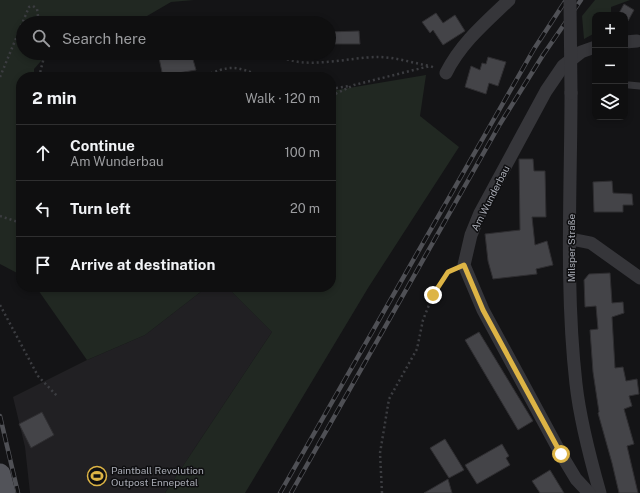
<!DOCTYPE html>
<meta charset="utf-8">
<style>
:root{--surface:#0f0f10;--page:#1d1d1e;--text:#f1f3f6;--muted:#9b9c9f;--line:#2f2f30}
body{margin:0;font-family:"Public Sans",sans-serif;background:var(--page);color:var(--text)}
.controls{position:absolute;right:12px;top:12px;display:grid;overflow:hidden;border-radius:8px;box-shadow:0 2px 6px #0003}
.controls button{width:36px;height:36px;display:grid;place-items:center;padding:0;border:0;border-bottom:1px solid var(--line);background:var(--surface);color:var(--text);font:20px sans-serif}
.stop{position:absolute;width:12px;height:12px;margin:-9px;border:3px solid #ddb445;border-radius:50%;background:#fff}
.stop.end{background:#ddb445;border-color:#fff;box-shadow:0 1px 4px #0008}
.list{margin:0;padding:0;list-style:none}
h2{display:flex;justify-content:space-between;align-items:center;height:52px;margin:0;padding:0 16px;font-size:17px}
h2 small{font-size:13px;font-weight:400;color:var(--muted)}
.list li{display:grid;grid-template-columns:26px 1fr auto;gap:12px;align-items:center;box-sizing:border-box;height:56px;padding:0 16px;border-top:1px solid var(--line)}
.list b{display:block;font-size:15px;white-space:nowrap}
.list p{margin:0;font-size:13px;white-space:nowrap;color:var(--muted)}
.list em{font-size:13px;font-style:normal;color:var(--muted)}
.icon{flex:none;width:22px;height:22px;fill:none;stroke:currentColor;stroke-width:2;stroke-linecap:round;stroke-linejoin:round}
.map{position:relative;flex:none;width:640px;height:493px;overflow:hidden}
.search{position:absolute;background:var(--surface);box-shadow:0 2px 6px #0003;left:16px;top:16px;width:320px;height:44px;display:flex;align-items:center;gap:10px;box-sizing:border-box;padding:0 14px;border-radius:22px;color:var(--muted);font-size:15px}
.panel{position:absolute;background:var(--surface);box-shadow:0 2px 6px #0003;left:16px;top:72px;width:320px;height:220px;border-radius:16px}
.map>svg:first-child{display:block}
.built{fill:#212023}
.green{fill:#212822}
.building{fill:#444448;stroke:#2f2e31}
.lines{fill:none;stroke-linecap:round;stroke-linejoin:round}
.path{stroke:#3c3d41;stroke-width:2.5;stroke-dasharray:2 3;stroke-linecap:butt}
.lane{stroke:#36363a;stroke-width:7}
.street{stroke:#36363a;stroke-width:13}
.primary{stroke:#525359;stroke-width:21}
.rail-casing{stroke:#4f5055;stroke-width:4.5}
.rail{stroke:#0f0f11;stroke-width:3;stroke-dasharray:9;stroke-linecap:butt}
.street-bridge{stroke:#36363a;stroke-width:13}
.route{stroke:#ddb445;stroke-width:5}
.labels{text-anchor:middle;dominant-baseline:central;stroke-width:3;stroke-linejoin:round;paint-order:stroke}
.street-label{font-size:10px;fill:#a8abb4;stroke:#0f0f11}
.poi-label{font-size:10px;fill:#a8abb4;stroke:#0f0f11;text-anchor:start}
</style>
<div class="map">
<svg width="640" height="493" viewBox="0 0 640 493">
<rect width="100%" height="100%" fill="#141416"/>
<polygon class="built" points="207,287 227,287 272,332 165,493 30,493 25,447 13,397 87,360 145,335"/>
<g class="green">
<polygon points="0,0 194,0 171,2 135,23 23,23 23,53 48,53 34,69 34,77 21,77 21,275 0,264"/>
<polygon points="595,0 630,0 611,7 611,15 595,15 595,33 584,39 582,16"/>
<polygon points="426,75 420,116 459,147 368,288 245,493 165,493 272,332 227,287 331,287 331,91"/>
<polygon points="36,287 207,287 145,335 87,360"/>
</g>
<g class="building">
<polygon points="624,4 634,10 628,21 625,19 625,15 618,15"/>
<polygon points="436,13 443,23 455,15 465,31 443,45 433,30 430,33 422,22"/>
<polygon points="359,31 360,44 329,44 329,32"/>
<polygon points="158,53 173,53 174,58 192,56 196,70 178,73 179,77 163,77"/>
<polygon points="488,57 506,62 498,86 489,83 486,94 465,87 471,66 480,70 482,63 486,64"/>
<polygon points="519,159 533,159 534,171 545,171 546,217 532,217 535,245 547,241 553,265 536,269 537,274 493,279 488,261 485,234 520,230"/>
<polygon points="612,181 613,193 632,194 633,205 623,205 623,212 594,212 593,182"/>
<polygon points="610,273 612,303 623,302 624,313 612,317 615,368 623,367 626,381 637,379 639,394 629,396 632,406 624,409 634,444 627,446 638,493 619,493 612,463 598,413 599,412 593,372 590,330 598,329 596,306 585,307 584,280 589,274"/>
<polygon points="479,332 533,421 518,430 465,340"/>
<polygon points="42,412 54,435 31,448 19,424"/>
<polygon points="445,439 464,470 449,478 430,448"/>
<polygon points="502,444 509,456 506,458 510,465 477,484 465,465"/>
<polygon points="550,470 564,493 540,493 532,481"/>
<polygon points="448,479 452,493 424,493"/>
</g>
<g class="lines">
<g class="path">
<path d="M278,55C303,71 349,57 378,57C395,57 413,63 430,66"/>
<polyline points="0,77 29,7 33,6 37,9 39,23"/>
<polyline points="39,77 45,53"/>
<path d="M201,77C232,65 233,65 263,77"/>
<polyline points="331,89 349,86"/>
<polyline points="331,96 354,85 430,66 435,68"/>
<polyline points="0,216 21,223"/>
<polyline points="0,305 38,376 58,397"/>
<polyline points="382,493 380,453 389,399 417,349 423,320 433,295 448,272 453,270"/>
</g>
<polyline class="lane" points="629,85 640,86"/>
<g class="street">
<polyline points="625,42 637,41"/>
<path d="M446,73C461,43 485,23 509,0"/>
<path d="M571,93C571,189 565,287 576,384C580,420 590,458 600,493"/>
<polyline points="571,239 591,243 640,278"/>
<polyline points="589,493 576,479 561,454 483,310 464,265 471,235 480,213 546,91 563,66 581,52 595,47"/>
</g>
<polyline class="primary" points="0,474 5,493"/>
<defs>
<g id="rail">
<polyline points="0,416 18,493"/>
<polyline points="280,493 534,49 566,0"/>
<polyline points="291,493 500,124 543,55 581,0"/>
</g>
</defs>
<use href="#rail" class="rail-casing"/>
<use href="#rail" class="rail"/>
<polyline class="street-bridge" points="570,0 571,93"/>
</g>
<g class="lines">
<polyline class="route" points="433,295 448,272 464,265 483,310 561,454"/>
</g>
<defs>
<symbol id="stadium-ring" viewBox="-11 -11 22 22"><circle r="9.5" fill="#0f0f11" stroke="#ddb445" stroke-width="1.5"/><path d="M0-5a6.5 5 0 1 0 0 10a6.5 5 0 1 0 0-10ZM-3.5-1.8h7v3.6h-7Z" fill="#ddb445"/></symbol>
</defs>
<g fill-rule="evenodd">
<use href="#stadium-ring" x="86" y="465" width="22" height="22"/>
</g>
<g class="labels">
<g class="street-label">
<text transform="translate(490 198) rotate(-63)">Am Wunderbau</text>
<text transform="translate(571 248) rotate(-90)">Milsper Straße</text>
</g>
<g class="poi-label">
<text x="111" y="470">Paintball Revolution<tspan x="111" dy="12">Outpost Ennepetal</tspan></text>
</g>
</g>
</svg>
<div class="controls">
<button>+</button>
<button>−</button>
<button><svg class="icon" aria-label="layers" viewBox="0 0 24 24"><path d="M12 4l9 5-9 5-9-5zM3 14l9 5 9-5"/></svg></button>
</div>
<div class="stop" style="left:561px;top:454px"></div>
<div class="stop end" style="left:433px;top:295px"></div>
<div class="search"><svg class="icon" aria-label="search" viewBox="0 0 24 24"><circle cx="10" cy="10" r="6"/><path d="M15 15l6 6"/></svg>Search here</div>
<section class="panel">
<h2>2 min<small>Walk · 120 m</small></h2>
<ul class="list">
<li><svg class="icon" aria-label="ahead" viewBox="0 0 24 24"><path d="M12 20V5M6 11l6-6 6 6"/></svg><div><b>Continue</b><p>Am Wunderbau</p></div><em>100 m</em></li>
<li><svg class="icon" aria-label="left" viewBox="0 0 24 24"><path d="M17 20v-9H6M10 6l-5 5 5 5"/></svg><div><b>Turn left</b></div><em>20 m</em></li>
<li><svg class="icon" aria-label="arrive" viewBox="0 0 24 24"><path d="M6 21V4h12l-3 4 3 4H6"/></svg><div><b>Arrive at destination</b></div></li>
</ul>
</section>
</div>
